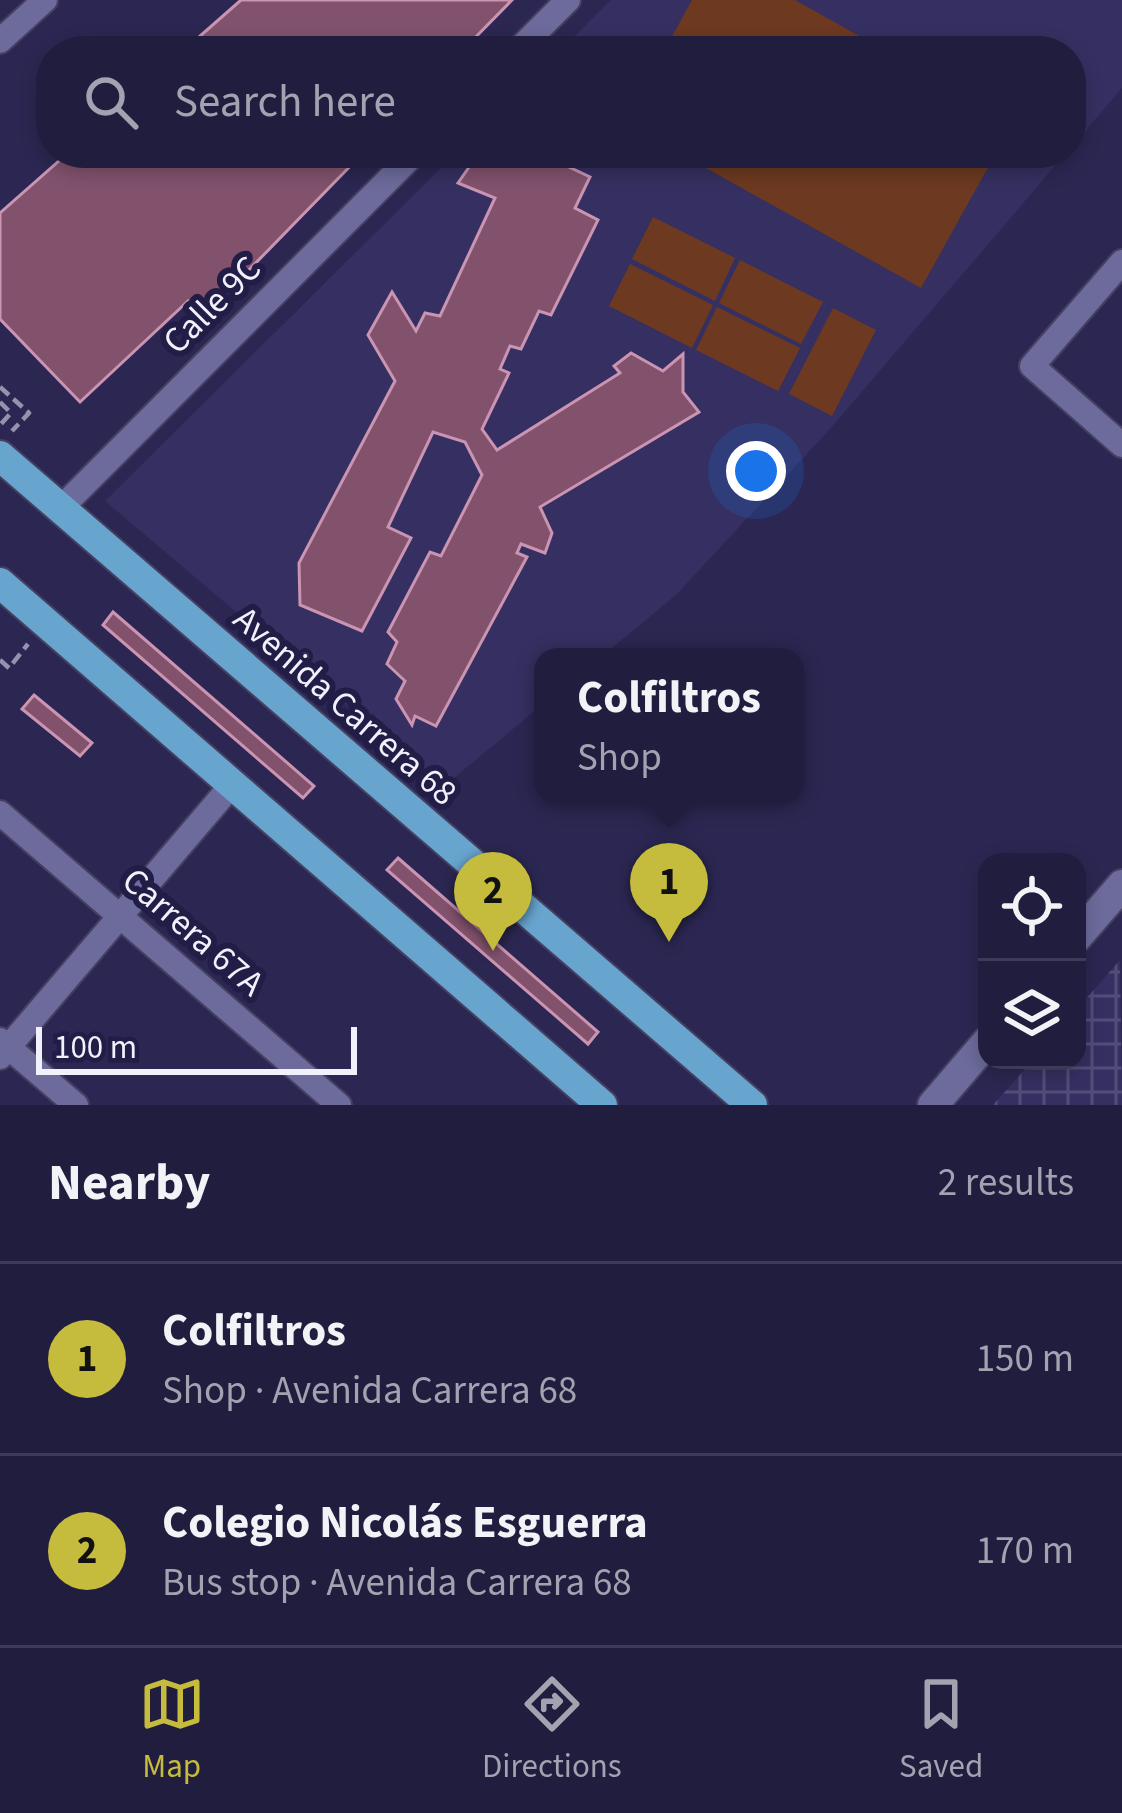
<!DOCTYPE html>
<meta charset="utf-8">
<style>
:root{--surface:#201d3e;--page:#2d2a49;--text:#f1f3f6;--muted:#a2a2b0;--line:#3d3b58;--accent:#c5bc3d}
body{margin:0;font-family:"Source Sans 3",sans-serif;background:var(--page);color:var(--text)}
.controls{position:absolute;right:36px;bottom:36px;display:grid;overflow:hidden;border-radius:24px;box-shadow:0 6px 18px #0003}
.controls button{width:108px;height:108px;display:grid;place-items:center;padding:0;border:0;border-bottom:3px solid var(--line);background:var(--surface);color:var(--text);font:60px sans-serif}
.scale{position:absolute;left:36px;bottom:30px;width:321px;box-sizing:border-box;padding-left:12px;border:6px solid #f1f1fc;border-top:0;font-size:33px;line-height:42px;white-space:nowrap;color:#f1f1fc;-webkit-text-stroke:9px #221d47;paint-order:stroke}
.you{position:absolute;left:756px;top:471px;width:42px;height:42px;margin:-30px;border:9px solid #fff;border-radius:50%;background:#1a73e8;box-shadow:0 0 0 18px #1a73e833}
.badge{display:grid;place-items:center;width:78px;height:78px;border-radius:50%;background:var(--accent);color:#111;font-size:39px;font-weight:700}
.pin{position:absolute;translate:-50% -99px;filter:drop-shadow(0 3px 6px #0008)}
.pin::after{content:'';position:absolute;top:63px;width:42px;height:36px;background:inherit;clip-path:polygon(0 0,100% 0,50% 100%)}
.popup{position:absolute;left:534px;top:648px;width:270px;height:156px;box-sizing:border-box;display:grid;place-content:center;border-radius:24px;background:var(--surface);filter:drop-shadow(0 3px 9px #0005);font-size:39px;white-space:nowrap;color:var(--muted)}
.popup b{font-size:45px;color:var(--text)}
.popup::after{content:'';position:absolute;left:50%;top:100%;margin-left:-24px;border:24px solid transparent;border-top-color:var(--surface)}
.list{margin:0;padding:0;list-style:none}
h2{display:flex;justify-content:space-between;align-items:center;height:156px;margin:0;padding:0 48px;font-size:51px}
h2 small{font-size:39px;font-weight:400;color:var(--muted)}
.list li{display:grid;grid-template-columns:78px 1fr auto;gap:36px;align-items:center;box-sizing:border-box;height:192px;padding:0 48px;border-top:3px solid var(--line)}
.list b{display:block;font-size:45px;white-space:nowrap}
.list p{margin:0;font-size:39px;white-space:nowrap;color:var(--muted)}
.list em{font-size:39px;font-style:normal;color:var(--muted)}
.icon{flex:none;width:66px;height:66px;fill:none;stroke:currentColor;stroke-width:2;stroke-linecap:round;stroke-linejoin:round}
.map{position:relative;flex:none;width:1122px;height:1105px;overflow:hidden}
.search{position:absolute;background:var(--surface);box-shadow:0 6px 18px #0003;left:36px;right:36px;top:36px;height:132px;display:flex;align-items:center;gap:30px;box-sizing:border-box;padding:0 42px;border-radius:48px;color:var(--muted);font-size:45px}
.sheet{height:540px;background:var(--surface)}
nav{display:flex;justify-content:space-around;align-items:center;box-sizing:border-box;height:168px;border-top:3px solid var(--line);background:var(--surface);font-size:33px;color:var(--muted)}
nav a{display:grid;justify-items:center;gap:6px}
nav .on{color:var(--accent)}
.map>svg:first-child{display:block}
.built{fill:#353061}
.industrial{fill:url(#industrial-grid)}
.pitch{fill:#6d3920}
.building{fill:#82526d;stroke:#ca94b2;stroke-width:3}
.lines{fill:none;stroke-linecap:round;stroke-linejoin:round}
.minor-casing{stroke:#454062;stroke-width:28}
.tertiary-casing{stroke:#454062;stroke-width:34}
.primary-casing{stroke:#454062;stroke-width:34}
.path{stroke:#9493ad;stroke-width:4.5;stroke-dasharray:12 6;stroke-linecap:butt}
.minor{stroke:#6d6b9c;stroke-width:24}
.tertiary{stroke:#6d6b9c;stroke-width:30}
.primary{stroke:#67a4ce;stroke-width:30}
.labels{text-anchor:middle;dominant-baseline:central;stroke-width:12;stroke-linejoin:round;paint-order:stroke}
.street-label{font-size:36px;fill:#f1f1fc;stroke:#221d47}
</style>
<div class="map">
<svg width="1122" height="1105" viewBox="0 0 1122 1105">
<defs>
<pattern id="industrial-grid" width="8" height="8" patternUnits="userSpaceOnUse" patternTransform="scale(3)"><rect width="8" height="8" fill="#353061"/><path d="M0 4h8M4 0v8" fill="none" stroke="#534e79"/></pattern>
</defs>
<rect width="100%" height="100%" fill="#2b2752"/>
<g class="built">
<polygon points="611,0 1122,0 1122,88 1071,148 1071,51 560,51"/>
<polygon points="456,153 1066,153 830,429 676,595 601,657 543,657 543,704 443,787 105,501"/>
</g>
<polygon class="industrial" points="1120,960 1122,1105 993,1105 1033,1060 1077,1060 1077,1009"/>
<g class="pitch">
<polygon points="692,0 795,0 886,51 664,51"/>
<polygon points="679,153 996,153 921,288"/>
<polygon points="653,217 735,258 715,301 632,259"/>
<polygon points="740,260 823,302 801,344 719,303"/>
<polygon points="630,264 713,305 692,348 609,306"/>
<polygon points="717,307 800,348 778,391 696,350"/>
<polygon points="833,308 876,330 832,416 789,394"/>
</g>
<g class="building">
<polygon points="241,0 512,0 462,51 183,51"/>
<polygon points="68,153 363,153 205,315 188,301 80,402 0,319 0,213"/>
<polygon points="479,153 539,153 590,177 575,208 598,220 551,315 539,311 521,349 510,346 500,369 509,373 482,429 497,450 620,373 614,366 631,353 663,371 683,354 683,392 699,412 540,507 552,533 545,553 521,544 517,553 527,557 436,726 415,716 412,725 396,699 405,681 387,664 397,642 388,632 430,552 441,556 482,475 465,442 433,432 388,527 411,538 362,631 300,605 299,563 395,381 368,335 392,292 416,331 425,313 440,316 495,198 458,183"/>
<polygon points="113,612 314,786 303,798 103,625"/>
<polygon points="34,695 92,743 80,756 22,709"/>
<polygon points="398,858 598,1032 588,1044 387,870"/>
</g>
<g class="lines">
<defs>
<g id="minor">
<polyline points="0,41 45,0"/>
<polyline points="517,51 568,0"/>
<polyline points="1122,262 1032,366 1122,445"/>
<polyline points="60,509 415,153"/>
<polyline points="0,813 339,1105"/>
<polyline points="0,1040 76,1105"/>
<polyline points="0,1057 231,786"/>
</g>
<g id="tertiary">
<polyline points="1077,937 1122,885"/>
<polyline points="933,1105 987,1042"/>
</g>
<g id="primary">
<polyline points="0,456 752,1105"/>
<polyline points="0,583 602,1105"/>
</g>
</defs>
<use href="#minor" class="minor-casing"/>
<use href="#tertiary" class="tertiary-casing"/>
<use href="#primary" class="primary-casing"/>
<g class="path">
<polyline points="0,387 29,413 12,431"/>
<polyline points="0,402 11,413 0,425"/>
<polyline points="0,660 9,668 28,644"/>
</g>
<use href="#minor" class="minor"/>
<use href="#tertiary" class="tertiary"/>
<use href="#primary" class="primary"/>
</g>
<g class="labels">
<g class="street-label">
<text transform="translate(212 305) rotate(-45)">Calle 9C</text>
<text transform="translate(345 706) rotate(41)">Avenida Carrera 68</text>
<text transform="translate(193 932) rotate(41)">Carrera 67A</text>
</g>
</g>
</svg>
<div class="controls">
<button><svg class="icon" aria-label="locate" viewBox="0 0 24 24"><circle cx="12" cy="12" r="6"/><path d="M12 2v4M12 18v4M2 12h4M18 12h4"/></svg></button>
<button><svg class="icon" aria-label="layers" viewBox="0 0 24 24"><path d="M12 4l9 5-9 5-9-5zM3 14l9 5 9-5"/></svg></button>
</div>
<div class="scale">100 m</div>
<div class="you"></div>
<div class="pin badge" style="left:669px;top:942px">1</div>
<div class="popup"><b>Colfiltros</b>Shop</div>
<div class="pin badge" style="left:493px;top:951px">2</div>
<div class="search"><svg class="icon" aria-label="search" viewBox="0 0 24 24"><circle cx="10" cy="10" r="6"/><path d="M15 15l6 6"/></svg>Search here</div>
</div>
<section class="sheet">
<h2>Nearby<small>2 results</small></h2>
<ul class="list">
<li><span class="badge">1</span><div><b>Colfiltros</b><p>Shop · Avenida Carrera 68</p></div><em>150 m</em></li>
<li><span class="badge">2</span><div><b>Colegio Nicolás Esguerra</b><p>Bus stop · Avenida Carrera 68</p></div><em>170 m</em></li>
</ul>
</section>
<nav>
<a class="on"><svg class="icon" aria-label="map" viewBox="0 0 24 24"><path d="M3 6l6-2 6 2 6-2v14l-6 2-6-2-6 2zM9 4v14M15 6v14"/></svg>Map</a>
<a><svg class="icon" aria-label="directions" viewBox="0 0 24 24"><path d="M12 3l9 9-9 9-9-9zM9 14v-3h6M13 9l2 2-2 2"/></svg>Directions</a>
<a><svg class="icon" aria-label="saved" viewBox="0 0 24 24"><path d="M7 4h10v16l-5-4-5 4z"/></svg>Saved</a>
</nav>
